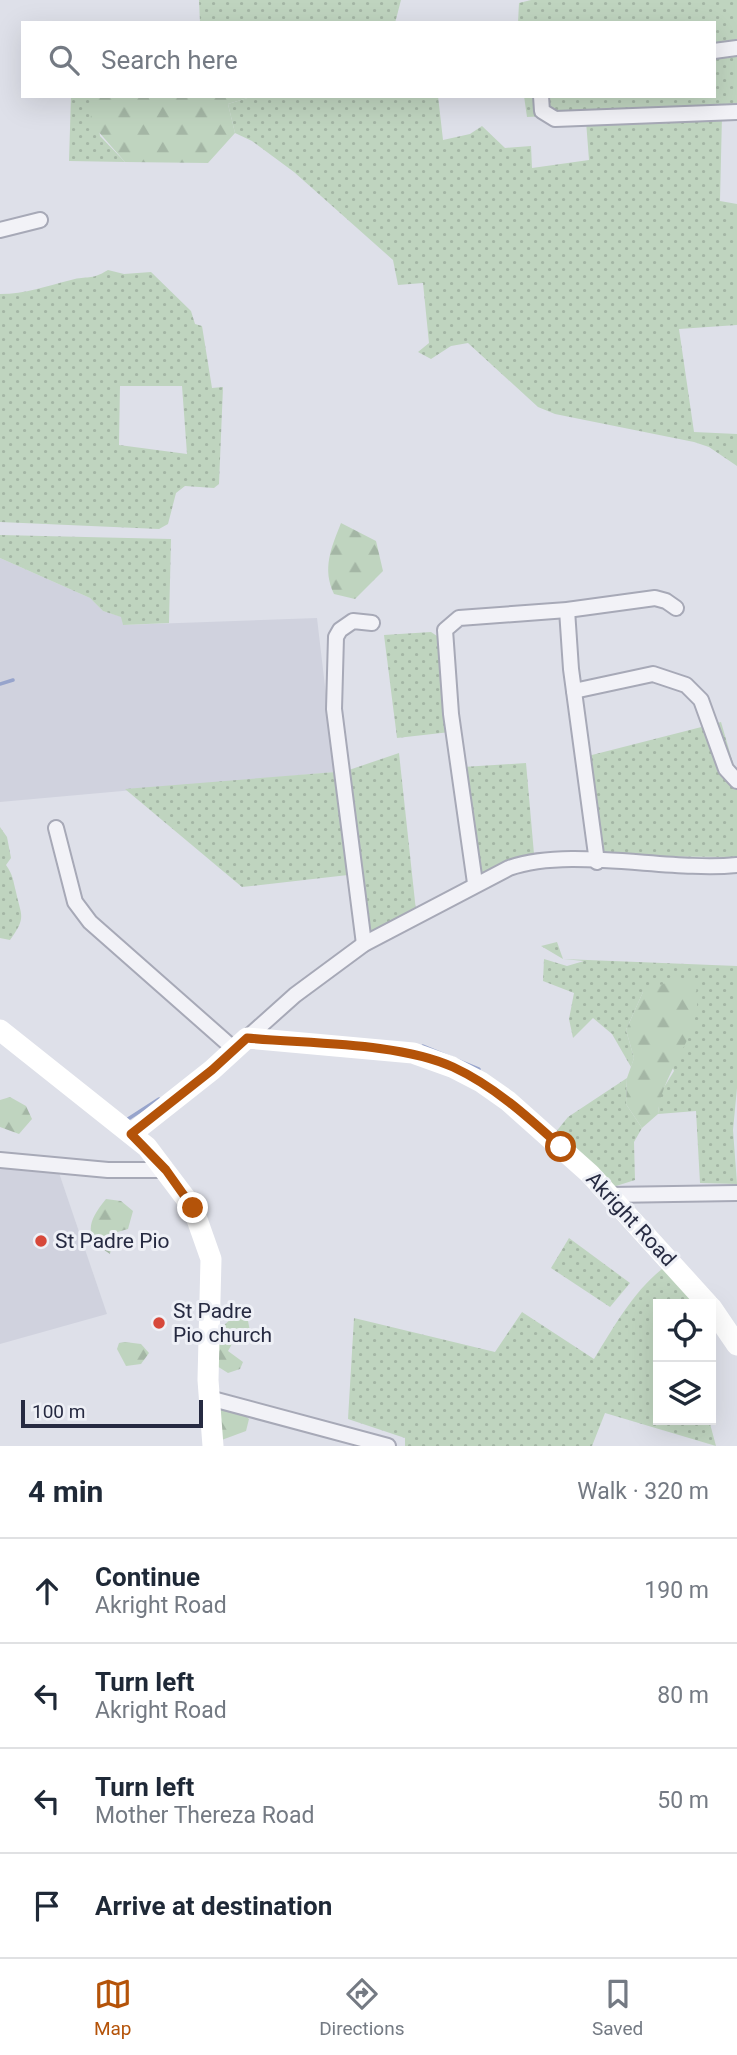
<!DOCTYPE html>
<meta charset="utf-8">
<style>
:root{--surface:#fff;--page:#f2f2f3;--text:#1f2937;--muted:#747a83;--line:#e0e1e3;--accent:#b45309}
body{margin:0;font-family:Roboto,sans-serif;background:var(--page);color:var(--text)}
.controls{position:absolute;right:21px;bottom:21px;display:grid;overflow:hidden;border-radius:0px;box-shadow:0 7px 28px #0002}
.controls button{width:63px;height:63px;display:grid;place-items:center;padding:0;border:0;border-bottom:2px solid var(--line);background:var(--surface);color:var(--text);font:35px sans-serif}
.scale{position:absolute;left:21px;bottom:18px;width:182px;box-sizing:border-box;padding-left:7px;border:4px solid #262a41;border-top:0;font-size:19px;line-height:24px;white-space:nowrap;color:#262a41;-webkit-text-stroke:5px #eef0f6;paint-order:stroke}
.stop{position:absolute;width:21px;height:21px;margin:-16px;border:5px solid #b45309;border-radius:50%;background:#fff}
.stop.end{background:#b45309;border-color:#fff;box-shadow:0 2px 7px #0008}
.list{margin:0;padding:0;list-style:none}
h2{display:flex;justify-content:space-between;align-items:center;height:91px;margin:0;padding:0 28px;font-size:30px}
h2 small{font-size:23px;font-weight:400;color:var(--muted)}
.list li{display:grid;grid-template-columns:46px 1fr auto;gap:21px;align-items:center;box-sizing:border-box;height:105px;padding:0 28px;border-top:2px solid var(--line)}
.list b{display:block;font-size:26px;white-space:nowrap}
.list p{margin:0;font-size:23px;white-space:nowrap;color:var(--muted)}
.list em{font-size:23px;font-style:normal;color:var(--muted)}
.icon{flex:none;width:38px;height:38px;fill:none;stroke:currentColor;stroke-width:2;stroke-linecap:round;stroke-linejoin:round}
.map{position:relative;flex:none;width:737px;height:1446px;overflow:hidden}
.search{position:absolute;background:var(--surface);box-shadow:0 7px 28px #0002;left:21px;right:21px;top:21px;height:77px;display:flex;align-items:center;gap:18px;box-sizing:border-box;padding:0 24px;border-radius:0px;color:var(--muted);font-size:26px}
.sheet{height:511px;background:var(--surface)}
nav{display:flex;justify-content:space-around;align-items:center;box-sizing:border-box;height:98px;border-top:2px solid var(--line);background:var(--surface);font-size:19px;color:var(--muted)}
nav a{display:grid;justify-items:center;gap:4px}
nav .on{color:var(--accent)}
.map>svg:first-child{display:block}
.built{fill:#d0d2de}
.grass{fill:url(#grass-dots);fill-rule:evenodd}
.forest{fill:url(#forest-firs)}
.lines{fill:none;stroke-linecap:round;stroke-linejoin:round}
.stream{stroke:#97a4cc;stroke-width:3.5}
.street-casing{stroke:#a7a9b7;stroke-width:18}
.street{stroke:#f2f2f7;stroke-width:14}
.secondary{stroke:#fff;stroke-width:21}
.route{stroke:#b45309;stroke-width:9}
.poi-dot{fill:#d7483a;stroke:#eef0f6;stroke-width:2.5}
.labels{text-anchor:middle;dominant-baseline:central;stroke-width:6;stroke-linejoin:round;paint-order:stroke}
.street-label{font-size:21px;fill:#262a41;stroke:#eef0f6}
.poi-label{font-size:21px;fill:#262a41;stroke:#eef0f6;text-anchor:start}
</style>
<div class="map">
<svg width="737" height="1446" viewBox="0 0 737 1446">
<defs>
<pattern id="grass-dots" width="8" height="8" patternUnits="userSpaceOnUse" patternTransform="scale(1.75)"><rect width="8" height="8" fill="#bfd4bf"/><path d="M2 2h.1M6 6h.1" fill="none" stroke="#a4b6a5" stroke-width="1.8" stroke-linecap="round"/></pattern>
<pattern id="forest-firs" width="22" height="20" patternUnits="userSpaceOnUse" patternTransform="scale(1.75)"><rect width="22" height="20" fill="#bfd4bf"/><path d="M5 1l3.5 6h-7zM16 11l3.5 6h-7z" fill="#a4b6a5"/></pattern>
</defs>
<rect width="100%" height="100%" fill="#dee0e9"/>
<g class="built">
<polygon points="0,558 90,598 103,611 122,617 123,625 317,618 335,772 0,802"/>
<polygon points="0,1164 57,1167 107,1314 0,1344"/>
</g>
<g class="grass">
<polygon points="199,0 401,0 395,23 200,23"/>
<polygon points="531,0 737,0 737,44 714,46 714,23 518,23 519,3"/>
<polygon points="737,51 737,107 527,117 524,96 714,96 714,55"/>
<polygon points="71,96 95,97 100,136 125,162 69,161"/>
<polygon points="254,96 438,96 443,140 470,134 482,126 505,148 531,146 532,168 589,160 586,121 722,115 720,201 737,204 737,325 679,329 694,432 737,434 737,466 709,447 694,442 555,414 538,407 468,343 451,346 431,359 418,352 429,343 423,283 398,285 393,260 294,172 252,141 235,133 228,104"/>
<path d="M108,270L124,274L151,272L191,311L195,324L202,326L212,388L223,387L219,484L214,488L185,486L176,493L168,524L159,529L0,522V294C25,294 47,286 71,280C88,275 90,281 108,270ZM120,386H182L187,454L119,445Z"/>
<polygon points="0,535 171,539 169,623 123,625 121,617 103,611 90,598 0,558"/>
<polygon points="431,632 440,638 450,732 397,738 384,635"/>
<polygon points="721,722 737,777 737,857 600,856 588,756"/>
<polygon points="399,753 416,911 368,935 346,771"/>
<polygon points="526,763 534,854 483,874 479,872 463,767"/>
<polygon points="335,772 348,875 242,887 125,789"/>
<path d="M0,827L7,837L11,858L6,865C13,875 13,880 16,892C21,916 27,917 10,940L0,938Z"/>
<polygon points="557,942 563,959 737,966 737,1088 733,1130 737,1184 700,1183 696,1111 658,1114 660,1094 674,1071 643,992 626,1030 634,1058 631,1067 612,1034 593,1018 573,1038 569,1019 574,993 543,981 544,959 567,966 584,961 563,959 541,946"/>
<polygon points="627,1078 626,1104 642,1128 634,1142 635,1180 613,1187 555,1133 568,1117"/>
<polygon points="569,1238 630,1283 610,1307 551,1268"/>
<path d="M662,1269L666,1270L697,1304H658V1420H709L716,1446L605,1413L592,1446H405V1438L348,1419L354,1318L495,1352L522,1312L594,1359C613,1328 633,1292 662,1269Z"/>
</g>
<g class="forest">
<polygon points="94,96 254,96 228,104 235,133 208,163 125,162 90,122"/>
<path d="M341,523L376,541L383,571L355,599L334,594C322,569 331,548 341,523Z"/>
<path d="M694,979C710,1030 662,1066 658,1114L642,1128L626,1104L627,1078L634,1058L626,1030L643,992L668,982Z"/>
<polygon points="10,1097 26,1106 32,1119 19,1134 0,1127 0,1100"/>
<path d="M106,1199L121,1201L133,1211L128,1229L114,1233L110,1254C83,1237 87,1222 106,1199Z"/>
<polygon points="240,1311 247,1316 251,1336 243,1345 232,1344 228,1351 243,1362 240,1369 228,1373 209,1361 206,1332 223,1326"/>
<polygon points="125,1342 141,1344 149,1353 141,1364 126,1366 117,1349 119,1343"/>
<polygon points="219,1404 236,1407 249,1419 246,1431 219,1441"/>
</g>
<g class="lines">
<g class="stream">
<polyline points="0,684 13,680"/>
<polyline points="423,1046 479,1069"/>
<polyline points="128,1119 159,1099"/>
</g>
<defs>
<g id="street">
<polyline points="714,51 737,48"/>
<polyline points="541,96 542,111 555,119 737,112"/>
<polyline points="0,230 40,220"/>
<polyline points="567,610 571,669 597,862"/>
<polyline points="574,691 653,674 686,685 701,700 726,769 737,781"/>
<polyline points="56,828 75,902 90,922 234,1049"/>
<polyline points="475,883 451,714 445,630 459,618 567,610 655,598 666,601 676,608"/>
<polyline points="364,944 334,709 336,637 340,630 353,621 372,623"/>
<path d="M247,1038L295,995L364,944L509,868C570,846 669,872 737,865"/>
<polyline points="0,1160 108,1170 166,1170"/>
<polyline points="610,1195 737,1193"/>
<polyline points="209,1398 388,1446"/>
</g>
</defs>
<use href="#street" class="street-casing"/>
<use href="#street" class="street"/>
<g class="secondary">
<polyline points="0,1030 147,1147 193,1208 211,1259 208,1380 213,1446"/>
<polyline points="131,1134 212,1070 247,1038 413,1053 452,1067 481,1082 508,1101 590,1174 708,1304"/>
<polyline points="711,1307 737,1345"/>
</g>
</g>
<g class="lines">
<path class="route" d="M193,1208L166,1170L131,1134L212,1070L247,1038C308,1044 398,1042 453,1067C494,1086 528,1117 561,1147"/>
</g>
<g class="poi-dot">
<circle cx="41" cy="1241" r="7"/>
<circle cx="159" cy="1323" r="7"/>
</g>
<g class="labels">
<g class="street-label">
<text transform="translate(631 1219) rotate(47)">Akright Road</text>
</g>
<g class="poi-label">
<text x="55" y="1241">St Padre Pio</text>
<text x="173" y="1311">St Padre<tspan x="173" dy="24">Pio church</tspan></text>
</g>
</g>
</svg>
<div class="controls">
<button><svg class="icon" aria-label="locate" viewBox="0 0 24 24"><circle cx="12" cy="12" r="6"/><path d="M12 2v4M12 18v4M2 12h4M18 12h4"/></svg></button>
<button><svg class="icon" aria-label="layers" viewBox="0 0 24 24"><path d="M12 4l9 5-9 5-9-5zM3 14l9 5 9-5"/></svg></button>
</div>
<div class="scale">100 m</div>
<div class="stop" style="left:561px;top:1147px"></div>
<div class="stop end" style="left:193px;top:1208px"></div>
<div class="search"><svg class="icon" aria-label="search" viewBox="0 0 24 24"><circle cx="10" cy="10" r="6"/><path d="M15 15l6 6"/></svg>Search here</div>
</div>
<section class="sheet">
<h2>4 min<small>Walk · 320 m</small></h2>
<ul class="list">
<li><svg class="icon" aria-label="ahead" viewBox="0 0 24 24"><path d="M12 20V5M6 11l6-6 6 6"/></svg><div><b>Continue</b><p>Akright Road</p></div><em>190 m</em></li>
<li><svg class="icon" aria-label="left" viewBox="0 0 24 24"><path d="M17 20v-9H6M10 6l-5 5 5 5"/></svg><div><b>Turn left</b><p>Akright Road</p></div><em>80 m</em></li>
<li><svg class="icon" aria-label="left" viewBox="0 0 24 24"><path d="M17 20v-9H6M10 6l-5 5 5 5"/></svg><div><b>Turn left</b><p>Mother Thereza Road</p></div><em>50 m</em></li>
<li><svg class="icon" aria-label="arrive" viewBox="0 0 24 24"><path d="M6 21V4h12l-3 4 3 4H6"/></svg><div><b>Arrive at destination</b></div></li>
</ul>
</section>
<nav>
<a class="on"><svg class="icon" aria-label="map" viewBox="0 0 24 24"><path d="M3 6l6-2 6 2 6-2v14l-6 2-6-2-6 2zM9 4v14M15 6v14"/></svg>Map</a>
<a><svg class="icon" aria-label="directions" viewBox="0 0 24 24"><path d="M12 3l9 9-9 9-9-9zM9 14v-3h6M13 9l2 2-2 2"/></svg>Directions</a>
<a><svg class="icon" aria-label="saved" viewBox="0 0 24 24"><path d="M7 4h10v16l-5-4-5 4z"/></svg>Saved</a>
</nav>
